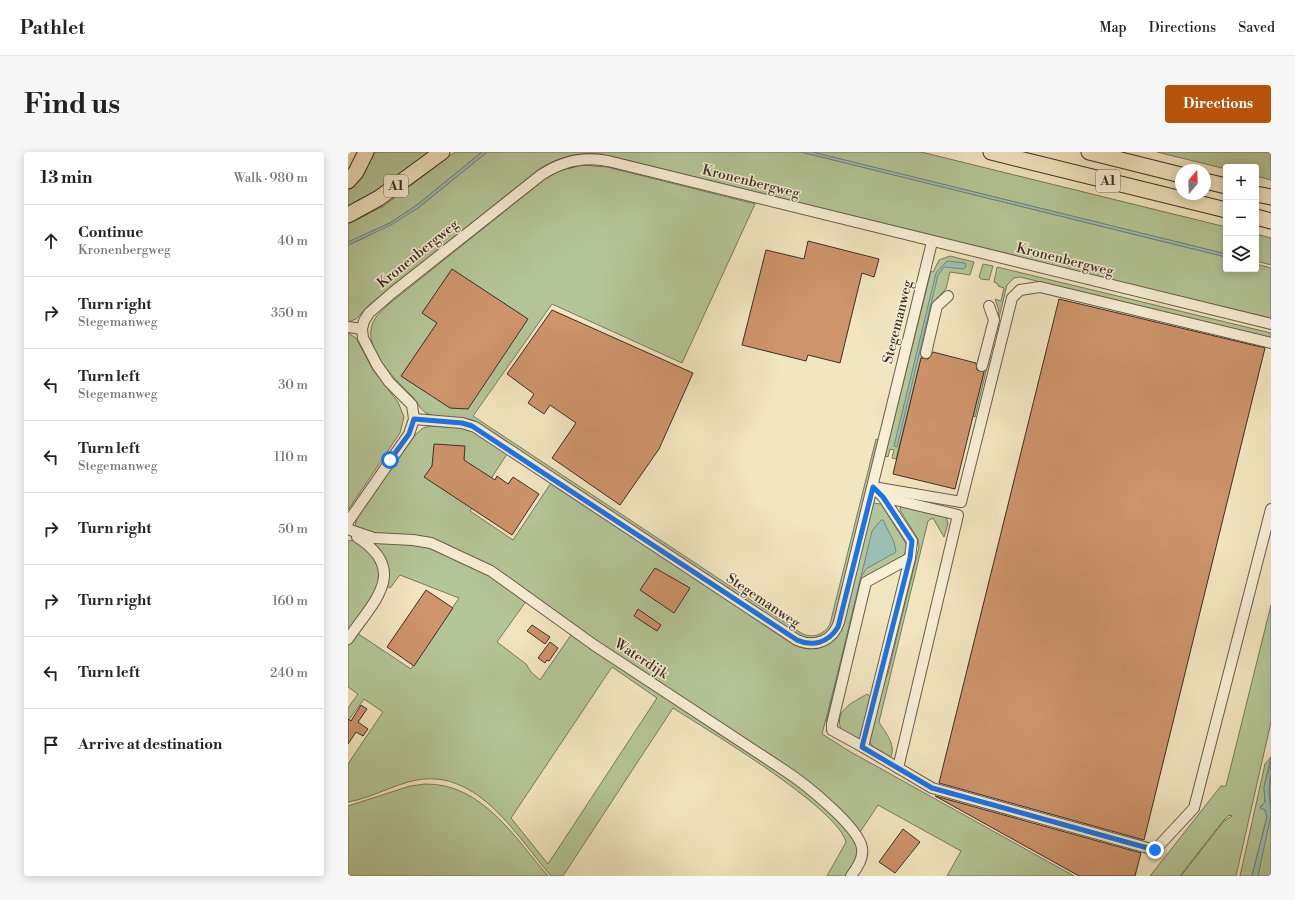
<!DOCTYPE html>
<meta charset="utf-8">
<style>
:root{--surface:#fff;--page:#f6f6f6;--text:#222;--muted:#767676;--line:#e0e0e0;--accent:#b45309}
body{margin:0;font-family:"Libre Bodoni",serif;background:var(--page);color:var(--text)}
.controls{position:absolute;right:12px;top:12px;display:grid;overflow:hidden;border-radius:4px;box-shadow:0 2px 10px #0003}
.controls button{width:36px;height:36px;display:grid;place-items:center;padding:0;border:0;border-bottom:1px solid var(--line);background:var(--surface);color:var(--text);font:20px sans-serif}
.compass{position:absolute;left:827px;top:12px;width:36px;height:36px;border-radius:50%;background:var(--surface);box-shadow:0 2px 10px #0003;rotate:19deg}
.stop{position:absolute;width:12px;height:12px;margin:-9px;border:3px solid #1a73e8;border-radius:50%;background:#fff}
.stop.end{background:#1a73e8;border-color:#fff;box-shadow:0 1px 4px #0008}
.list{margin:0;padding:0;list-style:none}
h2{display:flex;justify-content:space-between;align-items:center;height:52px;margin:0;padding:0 16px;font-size:17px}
h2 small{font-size:13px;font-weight:400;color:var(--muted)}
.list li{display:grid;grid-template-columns:26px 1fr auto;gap:12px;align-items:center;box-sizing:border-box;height:72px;padding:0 16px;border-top:1px solid var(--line)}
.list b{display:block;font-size:15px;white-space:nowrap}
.list p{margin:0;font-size:13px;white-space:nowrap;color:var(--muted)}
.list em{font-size:13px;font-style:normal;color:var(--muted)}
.icon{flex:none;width:22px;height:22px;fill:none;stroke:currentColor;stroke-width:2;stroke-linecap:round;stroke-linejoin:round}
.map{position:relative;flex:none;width:923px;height:724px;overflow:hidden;border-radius:4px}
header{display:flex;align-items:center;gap:24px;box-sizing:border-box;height:56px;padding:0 20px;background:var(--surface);border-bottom:1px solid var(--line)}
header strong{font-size:19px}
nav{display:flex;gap:22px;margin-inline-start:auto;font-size:14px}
.intro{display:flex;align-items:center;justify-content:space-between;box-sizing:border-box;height:96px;padding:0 24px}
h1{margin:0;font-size:28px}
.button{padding:10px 18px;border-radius:4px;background:var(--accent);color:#fff;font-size:14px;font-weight:700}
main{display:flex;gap:24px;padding:0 24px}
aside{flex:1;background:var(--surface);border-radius:4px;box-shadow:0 2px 10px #0003}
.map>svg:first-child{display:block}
.green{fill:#b4c698;stroke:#787a60;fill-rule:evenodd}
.water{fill:#9bbfb5;stroke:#75857c}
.building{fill:#ce946c;stroke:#3d2e27}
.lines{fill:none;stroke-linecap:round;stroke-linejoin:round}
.minor-casing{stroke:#6a5c4d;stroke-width:12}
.highway-casing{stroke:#3d2e27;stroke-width:17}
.minor{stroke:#f7efd6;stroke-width:10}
.highway{stroke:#f2e6c0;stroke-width:15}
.route{stroke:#1a73e8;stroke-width:5}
.labels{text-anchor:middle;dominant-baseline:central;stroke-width:3;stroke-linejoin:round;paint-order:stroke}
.shield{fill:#f7efd6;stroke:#75685c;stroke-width:1}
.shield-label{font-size:13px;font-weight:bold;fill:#3d2e27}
.street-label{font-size:14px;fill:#3d2e27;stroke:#f7efd6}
</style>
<header>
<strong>Pathlet</strong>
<nav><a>Map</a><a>Directions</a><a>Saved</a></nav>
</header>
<div class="intro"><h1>Find us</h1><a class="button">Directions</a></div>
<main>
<aside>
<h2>13 min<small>Walk · 980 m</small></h2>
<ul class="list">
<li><svg class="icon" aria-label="ahead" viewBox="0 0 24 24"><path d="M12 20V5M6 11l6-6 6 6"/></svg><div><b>Continue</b><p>Kronenbergweg</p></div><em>40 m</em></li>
<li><svg class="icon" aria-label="right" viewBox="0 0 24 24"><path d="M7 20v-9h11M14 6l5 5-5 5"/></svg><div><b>Turn right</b><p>Stegemanweg</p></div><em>350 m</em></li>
<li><svg class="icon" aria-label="left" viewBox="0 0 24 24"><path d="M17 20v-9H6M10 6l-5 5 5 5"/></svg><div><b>Turn left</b><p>Stegemanweg</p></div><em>30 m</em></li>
<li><svg class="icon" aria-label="left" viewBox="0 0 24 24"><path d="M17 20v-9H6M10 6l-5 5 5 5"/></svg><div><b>Turn left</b><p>Stegemanweg</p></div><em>110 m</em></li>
<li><svg class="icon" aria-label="right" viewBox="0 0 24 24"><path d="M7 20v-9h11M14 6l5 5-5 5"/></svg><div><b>Turn right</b></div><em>50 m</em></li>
<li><svg class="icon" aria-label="right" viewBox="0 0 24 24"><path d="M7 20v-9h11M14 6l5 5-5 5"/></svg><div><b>Turn right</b></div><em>160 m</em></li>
<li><svg class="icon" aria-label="left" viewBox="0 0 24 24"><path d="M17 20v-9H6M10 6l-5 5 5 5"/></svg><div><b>Turn left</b></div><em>240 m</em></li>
<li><svg class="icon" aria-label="arrive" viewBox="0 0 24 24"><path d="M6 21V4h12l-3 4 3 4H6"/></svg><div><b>Arrive at destination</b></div></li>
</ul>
</aside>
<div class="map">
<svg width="923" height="724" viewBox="0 0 923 724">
<rect width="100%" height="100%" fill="#f2e6c0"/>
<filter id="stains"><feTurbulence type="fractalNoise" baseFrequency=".005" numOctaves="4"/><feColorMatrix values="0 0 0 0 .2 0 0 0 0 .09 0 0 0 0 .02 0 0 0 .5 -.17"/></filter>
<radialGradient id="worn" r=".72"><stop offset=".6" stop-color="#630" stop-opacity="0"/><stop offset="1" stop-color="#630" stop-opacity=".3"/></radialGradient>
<g class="green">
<polygon points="25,0 82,0 29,40 0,55 0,37 6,31"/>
<polygon points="107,0 134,0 69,53 42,71 0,90 0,72 36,54"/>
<path d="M139,0H453L878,105V117H908V112L923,116V166L771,130L262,4C236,0 212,3 190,18L21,153L8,167L0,170V93L16,86L70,56Z"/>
<polygon points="464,0 573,0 878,75 878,102"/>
<polygon points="809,0 923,0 923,28 908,24 908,15 878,15 878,17"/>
<path d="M234,13L259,15L407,52L334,211L204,152L125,264L453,481C464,487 476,483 482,472L528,287L531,288L486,468C481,484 467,490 451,484L129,270C114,262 94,269 78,261C71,257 69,248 63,243C46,226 9,192 28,165C32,160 37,156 41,152L197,27L211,19Z"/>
<polygon points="908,82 923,86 923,113 908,109"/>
<polygon points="602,104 626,110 622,123 602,120 598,137 588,147 548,307 544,306 546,298 542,297 540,305 537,304 583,119 585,120 591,108"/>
<polygon points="635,112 645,114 641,128 633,127 631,125"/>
<polygon points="649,115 923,181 923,186 672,125 666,126 659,133 627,265 625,264 651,159 647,147 653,149 656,136 650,134 650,132 646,130"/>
<polygon points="0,181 8,186 25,218 50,250 56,265 52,281 0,358"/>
<path d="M82,274L114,276L124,279L159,302L122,359L165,388L203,331L446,493C465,501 484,496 494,477L525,351L533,352L560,395L556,403L515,427L513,431L474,582L501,599L726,724H599L613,699L530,653L510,683L476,647L110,400L33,386L7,375L9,365L67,283L75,276Z"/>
<path d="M553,354L598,364L600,372L596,385L585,366L580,369L531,570C538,582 549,593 542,607C537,603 527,599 524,594C516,584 535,533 540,521L571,395L570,387L552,358Z"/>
<polygon points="5,388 28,405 32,426 26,441 0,481 0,389"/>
<path d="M63,390L114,406L179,448L149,490L178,512L183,520L192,528L225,480L453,631L505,683L512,700L501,724H479L498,690C489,655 359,578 325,556L215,724H203C169,685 131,617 69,628C46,632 24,646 0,650V612L35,560L16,547L0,569V556L10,542L0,535V493L9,481L63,517L111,446L52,423L42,436L39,434C41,416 39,403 26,391ZM264,515L309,546L200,712L163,666Z"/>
<polygon points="923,453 923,570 888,724 833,724 876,669 884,664 881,663 875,669 832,724 802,724 873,634 878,634"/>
<path d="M519,542L523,545L512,589L493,578C486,558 504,551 519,542Z"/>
<polygon points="923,605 916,635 917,650 912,655 917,658 919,665 904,724 892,724 917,612"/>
<polygon points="923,623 923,724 910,724 923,653 921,639"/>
<path d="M77,632C134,631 167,686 200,724H0V654L62,634Z"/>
</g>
<g class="water">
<polygon points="134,0 139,0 70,56 43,73 0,93 0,90 42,71 69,53"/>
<polygon points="453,0 464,0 878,102 878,105"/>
<polygon points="599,109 617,111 618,115 615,117 596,115 590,123 549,295 546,294 588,121"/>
<polygon points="533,368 535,368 546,390 548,400 518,417 513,425 478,570 524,379"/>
<polygon points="923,609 921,639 923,663 910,724 904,724 919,665 917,658 912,656 917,650 916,635"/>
</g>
<g class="building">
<polygon points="460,89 531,107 526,125 514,121 492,211 460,203 458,209 394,193 418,98 456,107"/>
<polygon points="104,117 180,167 120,257 102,256 53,224 89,171 74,161"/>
<polygon points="711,147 917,196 796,688 591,631"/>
<polygon points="204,158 345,221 311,297 272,353 204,306 228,271 202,253 196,262 180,251 186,242 159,222"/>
<polygon points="585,200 628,211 629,218 636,220 607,337 545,322 573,206 580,207"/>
<polygon points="86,292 117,294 116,308 147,328 149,324 160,332 165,325 191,342 164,383 76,325 84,314"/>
<polygon points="307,416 342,436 326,461 292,438"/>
<polygon points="78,438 105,456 66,514 39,495"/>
<polygon points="290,457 313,473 309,479 286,464"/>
<polygon points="184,473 202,485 197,492 179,479"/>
<polygon points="202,490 210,496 201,509 199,508 197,511 190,506"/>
<polygon points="13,553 19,557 10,570 20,577 15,584 8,580 0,592 0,567 3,569"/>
<polygon points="587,644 793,701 787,724 731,724"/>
<polygon points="555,677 572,690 547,721 531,710"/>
</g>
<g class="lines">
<defs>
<g id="minor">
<polyline points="0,175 14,177"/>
<polyline points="923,191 692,135 672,138 664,146 613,350 525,335 535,345 564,389 562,406 515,595 584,636 807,698 846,656 923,357"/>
<polyline points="578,201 589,154 600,144"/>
<polyline points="634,214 646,168 641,154"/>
<path d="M66,267L114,271L127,275L449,488C467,496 485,489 491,470L584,90"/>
<polyline points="535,345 610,363 550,616"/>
<path d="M0,370L61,282L66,267L64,253L41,230L29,213L15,186L14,177L16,169L21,161L44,141L193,23C214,9 236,4 260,9L923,172"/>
<path d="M0,375L2,378L26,386L65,388L83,391L143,419L246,493L439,620C457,632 511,675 514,696C516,706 509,716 503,724"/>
<path d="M0,487C25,450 62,419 9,385"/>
<polyline points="515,595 484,578 484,572 518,430 562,406"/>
</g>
<g id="highway">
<polyline points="643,0 878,58"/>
<polyline points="741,0 833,23"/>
<polyline points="0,29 8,20 18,0"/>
<polyline points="857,29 878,34"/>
<polyline points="908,42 923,45"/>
<polyline points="0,63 31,46 94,0"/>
<polyline points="908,65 923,69"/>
</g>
</defs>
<use href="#minor" class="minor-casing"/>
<use href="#highway" class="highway-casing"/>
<use href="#minor" class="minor"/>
<use href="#highway" class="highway"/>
</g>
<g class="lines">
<path class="route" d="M42,308L61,282L66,267L114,271L124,274L449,488C465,495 480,491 490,475L525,335L535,345L564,389L562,406L514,595L584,636L807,698"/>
</g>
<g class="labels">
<g class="shield">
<rect x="748" y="18" width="24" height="22" rx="3"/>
<rect x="36" y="23" width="24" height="22" rx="3"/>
</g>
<g class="shield-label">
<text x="760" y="29">A1</text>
<text x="48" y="34">A1</text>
</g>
<g class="street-label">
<text transform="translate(403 30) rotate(14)">Kronenbergweg</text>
<text transform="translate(70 102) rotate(-39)">Kronenbergweg</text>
<text transform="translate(717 108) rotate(14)">Kronenbergweg</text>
<text transform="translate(550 170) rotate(-76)">Stegemanweg</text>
<text transform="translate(415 449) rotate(34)">Stegemanweg</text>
<text transform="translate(293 507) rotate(33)">Waterdijk</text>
</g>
</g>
<rect width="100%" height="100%" filter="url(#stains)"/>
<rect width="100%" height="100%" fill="url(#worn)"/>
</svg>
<div class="controls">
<button>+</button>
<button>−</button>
<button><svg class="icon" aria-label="layers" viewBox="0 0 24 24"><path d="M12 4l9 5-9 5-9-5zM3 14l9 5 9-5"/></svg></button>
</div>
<svg class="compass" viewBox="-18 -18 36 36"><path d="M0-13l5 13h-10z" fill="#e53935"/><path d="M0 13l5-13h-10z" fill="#767676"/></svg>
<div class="stop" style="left:42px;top:308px"></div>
<div class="stop end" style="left:807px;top:698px"></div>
</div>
</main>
